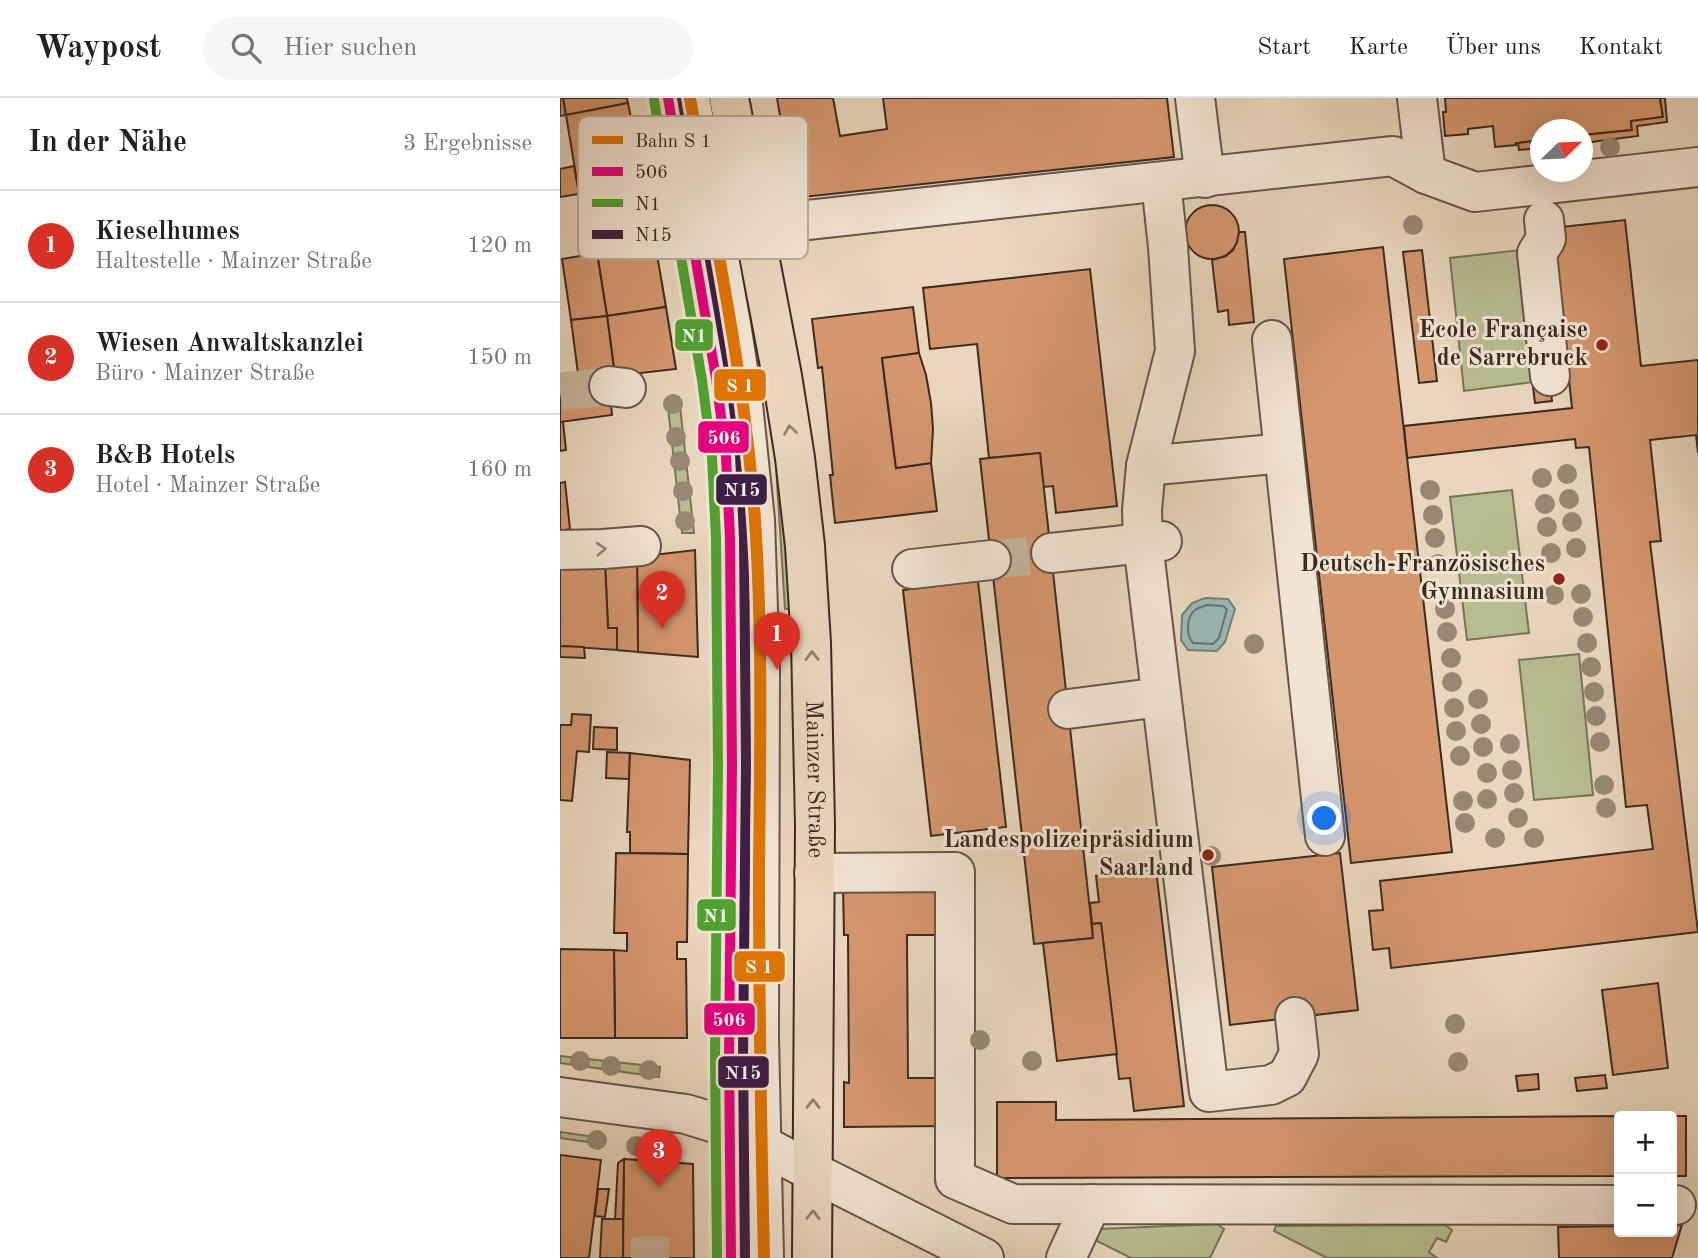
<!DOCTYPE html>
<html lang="de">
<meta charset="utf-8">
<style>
:root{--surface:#fff;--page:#f6f6f6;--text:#222;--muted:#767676;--line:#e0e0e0;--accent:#d93025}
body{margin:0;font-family:"Old Standard TT",serif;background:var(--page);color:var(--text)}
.controls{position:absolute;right:21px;bottom:21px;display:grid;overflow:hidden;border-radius:7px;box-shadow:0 7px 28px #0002}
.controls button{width:63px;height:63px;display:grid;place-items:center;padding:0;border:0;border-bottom:2px solid var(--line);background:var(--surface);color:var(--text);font:35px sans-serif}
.compass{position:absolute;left:970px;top:21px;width:63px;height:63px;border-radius:50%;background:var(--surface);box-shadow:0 7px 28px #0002;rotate:67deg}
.you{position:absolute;left:765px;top:721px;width:24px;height:24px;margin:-18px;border:5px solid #fff;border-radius:50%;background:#1a73e8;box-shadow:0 0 0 10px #1a73e833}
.badge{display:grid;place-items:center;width:46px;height:46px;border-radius:50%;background:var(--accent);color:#fff;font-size:23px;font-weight:700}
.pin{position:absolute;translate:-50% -58px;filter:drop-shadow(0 2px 4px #0008)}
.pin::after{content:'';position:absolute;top:37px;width:24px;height:21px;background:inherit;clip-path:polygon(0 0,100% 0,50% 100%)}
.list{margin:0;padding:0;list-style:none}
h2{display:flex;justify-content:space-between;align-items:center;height:91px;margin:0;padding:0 28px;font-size:30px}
h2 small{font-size:23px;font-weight:400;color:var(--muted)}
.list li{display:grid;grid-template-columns:46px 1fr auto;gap:21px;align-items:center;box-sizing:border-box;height:112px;padding:0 28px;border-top:2px solid var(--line)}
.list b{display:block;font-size:26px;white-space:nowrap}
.list p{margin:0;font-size:23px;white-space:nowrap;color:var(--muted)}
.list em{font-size:23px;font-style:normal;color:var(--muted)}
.icon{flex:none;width:38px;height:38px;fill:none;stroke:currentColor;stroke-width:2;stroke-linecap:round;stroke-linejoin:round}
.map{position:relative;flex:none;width:1138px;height:1160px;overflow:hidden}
header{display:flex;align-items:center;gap:42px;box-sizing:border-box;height:98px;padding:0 35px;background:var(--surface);border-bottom:2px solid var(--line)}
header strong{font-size:33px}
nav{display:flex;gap:38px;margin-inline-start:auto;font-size:24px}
.search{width:490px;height:63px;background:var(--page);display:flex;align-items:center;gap:18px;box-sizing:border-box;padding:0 24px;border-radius:38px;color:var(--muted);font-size:26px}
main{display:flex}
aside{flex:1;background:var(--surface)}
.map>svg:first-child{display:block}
.green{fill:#b7bd90;stroke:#787458;stroke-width:2}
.water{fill:#99b8b7;stroke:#73807b;stroke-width:2}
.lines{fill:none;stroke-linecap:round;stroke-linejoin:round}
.shore{stroke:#6a726c;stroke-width:2}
.building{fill:#d5966e;stroke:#3a2b21;stroke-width:2}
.minor-tunnel{stroke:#c6b49d;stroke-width:38;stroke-dasharray:38 19;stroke-linecap:butt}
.minor-casing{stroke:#665648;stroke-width:42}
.major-casing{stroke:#3a2b21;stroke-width:42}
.minor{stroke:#f1e4d3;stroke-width:38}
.major{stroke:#e9d6bc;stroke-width:38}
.bus-1-casing{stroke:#f1e4d3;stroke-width:16}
.bus-2-casing{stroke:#f1e4d3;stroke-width:16}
.bus-3-casing{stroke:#f1e4d3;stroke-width:16}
.bus-1{stroke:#e5007d;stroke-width:10}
.bus-2{stroke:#50a130;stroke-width:10}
.bus-3{stroke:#3e1d47;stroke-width:10}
.rail-1-casing{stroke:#f1e4d3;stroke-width:18}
.rail-1{stroke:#dd7403;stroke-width:12}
.tree{fill:#968873}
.oneway{stroke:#92806e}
.oneway2{stroke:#96887a}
.poi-dot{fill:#8f2418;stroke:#f1e4d3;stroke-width:2.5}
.labels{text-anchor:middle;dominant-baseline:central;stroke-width:6;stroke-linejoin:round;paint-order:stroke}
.poi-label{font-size:24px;font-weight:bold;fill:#3a2b21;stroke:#f1e4d3;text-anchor:end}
.street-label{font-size:24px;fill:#3a2b21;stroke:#f1e4d3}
.key{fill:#f1e4d3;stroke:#baac9e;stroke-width:2}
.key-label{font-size:19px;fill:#3a2b21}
.line-badge{stroke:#f1e4d3;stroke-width:2.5}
.badge-label{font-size:19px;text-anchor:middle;font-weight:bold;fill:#fff}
</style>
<header>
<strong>Waypost</strong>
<div class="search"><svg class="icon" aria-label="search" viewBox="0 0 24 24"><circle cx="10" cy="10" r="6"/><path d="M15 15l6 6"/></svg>Hier suchen</div>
<nav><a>Start</a><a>Karte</a><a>Über uns</a><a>Kontakt</a></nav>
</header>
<main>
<aside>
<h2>In der Nähe<small>3 Ergebnisse</small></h2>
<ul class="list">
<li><span class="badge">1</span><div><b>Kieselhumes</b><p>Haltestelle · Mainzer Straße</p></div><em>120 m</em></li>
<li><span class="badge">2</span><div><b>Wiesen Anwaltskanzlei</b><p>Büro · Mainzer Straße</p></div><em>150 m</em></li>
<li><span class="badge">3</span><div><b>B&amp;B Hotels</b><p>Hotel · Mainzer Straße</p></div><em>160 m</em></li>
</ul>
</aside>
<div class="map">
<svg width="1138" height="1160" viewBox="0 0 1138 1160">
<rect width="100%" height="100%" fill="#e9d6bc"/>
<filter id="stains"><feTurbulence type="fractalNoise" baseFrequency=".00286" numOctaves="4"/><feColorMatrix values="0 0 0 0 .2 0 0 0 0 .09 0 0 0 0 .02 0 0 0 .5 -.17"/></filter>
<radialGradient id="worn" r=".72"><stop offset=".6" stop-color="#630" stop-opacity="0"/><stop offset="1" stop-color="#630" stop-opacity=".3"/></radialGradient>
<g class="green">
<polygon points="960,152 973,284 904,293 890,160"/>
<polygon points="119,299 134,435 122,435 107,301"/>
<polygon points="215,353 236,511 225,511"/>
<polygon points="952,392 969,535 907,542 890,399"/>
<polygon points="1019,556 1033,697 974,702 959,562"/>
<polygon points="0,958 100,969 99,979 0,965"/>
<polygon points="0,1034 43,1040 42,1046 0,1040"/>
<polygon points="657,1126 664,1131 650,1160 571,1160 535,1142 539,1131"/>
<polygon points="885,1127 892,1132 886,1144 877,1140 869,1154 877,1160 767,1160 714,1133 716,1128"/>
</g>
<polygon class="water" points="645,500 668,501 675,511 665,544 657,553 628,552 621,542 622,517 632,505"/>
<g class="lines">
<path class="shore" d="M647,507L663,508L667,511L659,540L653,546L633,545C626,537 626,519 635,512C638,510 644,508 647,507Z"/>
</g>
<g class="building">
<polygon points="0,0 3,0 6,17 0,18"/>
<polygon points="3,0 67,0 68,5 6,17"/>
<polygon points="217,0 273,0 280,38 327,31 323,0 607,0 614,59 234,100"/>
<polygon points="885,0 1100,0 1103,19 1071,23 1072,32 1023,37 1023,32 981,32 981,42 958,45 956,45 956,47 935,49 933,28 908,31 908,36 885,38 883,14 886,14"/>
<polygon points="1100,0 1105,0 1107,24 1077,28 1078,38 1023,45 1023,37 1072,32 1071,23 1103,19"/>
<polygon points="68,5 83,84 19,96 6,17"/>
<polygon points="981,42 981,50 959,52 958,45"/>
<polygon points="14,68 19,96 0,99 0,71"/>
<circle cx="652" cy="134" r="27"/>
<polygon points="1065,122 1081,268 1138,262 1138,355 1136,337 1090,342 1101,443 1090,444 1138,834 831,870 829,850 813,852 809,813 823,812 820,783 1093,751 1087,707 1066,709 1029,349 1016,350 1015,341 847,360 844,328 1012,310 993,130"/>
<polygon points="679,134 685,134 694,224 669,227 668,212 658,214 652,162 666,158 673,152 677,144"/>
<polygon points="95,145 106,209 47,218 37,155"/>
<polygon points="823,149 892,754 791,765 724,161"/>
<polygon points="862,152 877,283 859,285 843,154"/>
<polygon points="37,155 47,218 11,222 2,161"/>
<polygon points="530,171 557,408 496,415 493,388 483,389 480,355 429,360 417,246 370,251 363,190"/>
<polygon points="106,209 116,271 55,278 47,218"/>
<polygon points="353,209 359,255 322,260 336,370 371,365 377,413 275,425 270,377 273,377 262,269 258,270 252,221"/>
<polygon points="47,218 55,278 19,283 11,222"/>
<polygon points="359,255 366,277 371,305 373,331 371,365 336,370 322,260"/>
<polygon points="48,279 52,317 0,324 0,285"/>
<polygon points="990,287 992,303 975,305 973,289"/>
<polygon points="0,324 3,324 6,352 0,353"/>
<polygon points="480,355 533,840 474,846 420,361"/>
<polygon points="5,384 10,431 0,433 0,385"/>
<polygon points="135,452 138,559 78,554 77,459"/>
<polygon points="77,459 78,554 57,552 57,530 48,530 45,464"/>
<polygon points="0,464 45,464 48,530 57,530 57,552 0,548"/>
<polygon points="418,483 446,729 371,738 343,492"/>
<polygon points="0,548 24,549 25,560 0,559"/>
<polygon points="12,616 31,617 29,654 17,653 12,703 0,702 0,627 11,627"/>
<polygon points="34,629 57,630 57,652 33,651"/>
<polygon points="47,654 70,655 69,681 46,680"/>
<polygon points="70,655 130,662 128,756 70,755 70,734 67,734"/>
<polygon points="56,755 128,756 127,844 117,844 117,861 126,861 127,940 55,940 54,852 67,853 67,835 54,835"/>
<polygon points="780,755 798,912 670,927 652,769"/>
<polygon points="596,771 624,1008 574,1013 570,980 559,981 541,825 532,826 530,805 539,804 536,778"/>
<polygon points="283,789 384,789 384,837 347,837 348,980 382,980 383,1028 284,1029 284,984 289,985 288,837 284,837"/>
<polygon points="541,825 557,956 497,963 483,845 533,840 532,826"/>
<polygon points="0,851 54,852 55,940 0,940"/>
<polygon points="1098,885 1108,970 1053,977 1042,892"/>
<polygon points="978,976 979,991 958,993 956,978"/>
<polygon points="1045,977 1047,990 1017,993 1015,980"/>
<polygon points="437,1004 496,1004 496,1022 1059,1018 1059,1078 437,1080"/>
<polygon points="1082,1018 1126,1018 1126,1078 1112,1078 1112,1018"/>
<polygon points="0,1057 41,1062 29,1160 0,1160"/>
<polygon points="64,1061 133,1066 134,1160 63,1160"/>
<polygon points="64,1061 63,1121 55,1121 58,1065"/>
<polygon points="38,1091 49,1091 45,1119 35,1118"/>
<polygon points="42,1121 63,1121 63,1160 40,1160"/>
<polygon points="1122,1127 1112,1160 999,1160 998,1129 1059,1128 1059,1134 1112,1134 1112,1128"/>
</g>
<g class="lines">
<g class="minor-tunnel">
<polyline points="0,294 49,288"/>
<polyline points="431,462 491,455"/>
<polyline points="90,1139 90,1160"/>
</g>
<defs>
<g id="minor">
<polyline points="130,0 171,226 182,297 195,422 200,572 199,940 204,1160"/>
<polyline points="635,0 645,80"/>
<polyline points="857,0 866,76"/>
<polyline points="601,84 608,149 615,253 586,368 582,412 583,445 649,994 711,987 727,979 739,956 735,919"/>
<polyline points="984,122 986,141 977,155 990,278"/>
<polyline points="160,135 211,126 833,58 866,76 915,94 1138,69"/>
<polyline points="712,242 765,738"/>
<polyline points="49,288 66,290"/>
<polyline points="586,368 724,355"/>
<polyline points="0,452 43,451 81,448"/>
<polyline points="491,455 602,443"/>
<polyline points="352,471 431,462"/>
<polyline points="508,611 601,599"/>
<polyline points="254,775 395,774 395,1081 453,1106 1059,1107"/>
<polyline points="0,999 126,1016 171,1030 253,1074 424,1160"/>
<polyline points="1112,1107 1116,1107"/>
<polyline points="506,1160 531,1106"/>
</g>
<g id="major">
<polyline points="108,0 133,139 156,280 166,358 170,440 172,667 169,958 171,1160"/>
<path id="s1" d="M169,0L222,278L235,360L245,448L251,545L255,727L252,1160"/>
</g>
</defs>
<use href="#minor" class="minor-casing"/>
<use href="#major" class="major-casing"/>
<use href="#minor" class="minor"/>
<use href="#major" class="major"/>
<defs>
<polyline id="bus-1" points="108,0 156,280 166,358 170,440 172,667 169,958 171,1160"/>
<polyline id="bus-2" points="94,2 142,282 152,359 156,440 158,667 155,958 157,1160"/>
<polyline id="bus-3" points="122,0 170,278 180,357 184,440 186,667 183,958 185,1160"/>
</defs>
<use href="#bus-1" class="bus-1-casing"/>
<use href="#bus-2" class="bus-2-casing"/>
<use href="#bus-3" class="bus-3-casing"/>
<use href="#bus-1" class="bus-1"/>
<use href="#bus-2" class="bus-2"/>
<use href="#bus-3" class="bus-3"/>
<defs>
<path id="rail-1" d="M130,0C155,140 185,280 195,422C203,539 200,657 199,774C199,902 201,1031 204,1160"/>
</defs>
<use href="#rail-1" class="rail-1-casing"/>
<use href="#rail-1" class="rail-1"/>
</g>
<g class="tree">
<circle cx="1050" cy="49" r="10"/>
<circle cx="853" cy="127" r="10"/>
<circle cx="113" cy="306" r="10"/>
<circle cx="116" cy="339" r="10"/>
<circle cx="120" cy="363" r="10"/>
<circle cx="1007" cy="376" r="10"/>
<circle cx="982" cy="380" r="10"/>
<circle cx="870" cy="392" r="10"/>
<circle cx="123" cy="393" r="10"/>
<circle cx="1009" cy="401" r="10"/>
<circle cx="985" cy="406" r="10"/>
<circle cx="873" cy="417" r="10"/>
<circle cx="125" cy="423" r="10"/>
<circle cx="1012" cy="424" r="10"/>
<circle cx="987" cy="429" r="10"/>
<circle cx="875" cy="440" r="10"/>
<circle cx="1016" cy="450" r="10"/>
<circle cx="991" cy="455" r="10"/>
<circle cx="878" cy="466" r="10"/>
<circle cx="1021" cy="496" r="10"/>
<circle cx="994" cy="497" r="10"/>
<circle cx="885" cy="511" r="10"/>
<circle cx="1023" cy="519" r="10"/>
<circle cx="887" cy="534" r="10"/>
<circle cx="1027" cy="545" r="10"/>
<circle cx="694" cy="546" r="10"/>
<circle cx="891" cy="560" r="10"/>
<circle cx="1031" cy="569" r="10"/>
<circle cx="892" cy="584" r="10"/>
<circle cx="1034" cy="594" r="10"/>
<circle cx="918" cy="601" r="10"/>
<circle cx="894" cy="610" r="10"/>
<circle cx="1036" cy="618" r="10"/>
<circle cx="921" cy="626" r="10"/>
<circle cx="896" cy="633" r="10"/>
<circle cx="1040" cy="644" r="10"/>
<circle cx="950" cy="646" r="10"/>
<circle cx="923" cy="649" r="10"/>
<circle cx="900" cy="658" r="10"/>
<circle cx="952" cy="672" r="10"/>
<circle cx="927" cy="675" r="10"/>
<circle cx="1044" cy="687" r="10"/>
<circle cx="954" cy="695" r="10"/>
<circle cx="927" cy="701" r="10"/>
<circle cx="903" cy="703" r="10"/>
<circle cx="1046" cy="710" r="10"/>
<circle cx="958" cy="720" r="10"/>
<circle cx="905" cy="725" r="10"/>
<circle cx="935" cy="740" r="10"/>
<circle cx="974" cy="740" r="10"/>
<circle cx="651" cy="758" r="10"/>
<circle cx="895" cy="926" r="10"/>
<circle cx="420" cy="942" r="10"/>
<circle cx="20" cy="963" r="10"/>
<circle cx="472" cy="963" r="10"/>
<circle cx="898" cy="964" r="10"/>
<circle cx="51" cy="968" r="10"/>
<circle cx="89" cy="972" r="10"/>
<circle cx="37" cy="1042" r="10"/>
<circle cx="76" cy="1048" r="10"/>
</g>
<defs><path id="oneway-chevron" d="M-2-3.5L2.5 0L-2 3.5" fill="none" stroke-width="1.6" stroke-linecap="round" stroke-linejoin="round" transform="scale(1.75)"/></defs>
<g class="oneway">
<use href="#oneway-chevron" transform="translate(230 332) rotate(-99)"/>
<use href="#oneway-chevron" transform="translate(252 558) rotate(-91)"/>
<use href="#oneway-chevron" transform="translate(253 1006) rotate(-90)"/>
<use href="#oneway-chevron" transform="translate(253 1117) rotate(-89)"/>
</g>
<use class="oneway2" href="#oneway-chevron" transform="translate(41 451) rotate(-3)"/>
<g class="poi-dot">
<circle cx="1042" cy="247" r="7"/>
<circle cx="999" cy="481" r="7"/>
<circle cx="648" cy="757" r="7"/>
</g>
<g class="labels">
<g class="poi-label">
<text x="1028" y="233">Ecole Française<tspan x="1028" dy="28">de Sarrebruck</tspan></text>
<text x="985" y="467">Deutsch-Französisches<tspan x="985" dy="28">Gymnasium</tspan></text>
<text x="634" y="743">Landespolizeipräsidium<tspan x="634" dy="28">Saarland</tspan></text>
</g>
<g class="street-label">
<text stroke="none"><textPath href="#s1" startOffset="688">Mainzer Straße</textPath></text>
</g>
</g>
<rect x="18" y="18" width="230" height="143" rx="10" class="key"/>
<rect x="32" y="38" width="31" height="8" fill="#dd7403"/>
<rect x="32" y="69" width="31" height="9" fill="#e5007d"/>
<rect x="32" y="101" width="31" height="8" fill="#50a130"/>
<rect x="32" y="132" width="31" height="9" fill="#3e1d47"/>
<g class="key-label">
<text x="75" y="49">Bahn S 1</text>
<text x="75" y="80">506</text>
<text x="75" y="112">N1</text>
<text x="75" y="143">N15</text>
</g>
<g class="line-badge">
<rect x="114" y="220" width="40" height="34" rx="7" fill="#50a130"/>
<rect x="153" y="270" width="54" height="34" rx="7" fill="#dd7403"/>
<rect x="137" y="322" width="53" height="34" rx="7" fill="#e5007d"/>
<rect x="155" y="375" width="53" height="33" rx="7" fill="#3e1d47"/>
<rect x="136" y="800" width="41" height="34" rx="7" fill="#50a130"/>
<rect x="173" y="852" width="53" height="33" rx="7" fill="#dd7403"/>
<rect x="143" y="904" width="53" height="34" rx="7" fill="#e5007d"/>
<rect x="157" y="957" width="53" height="34" rx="7" fill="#3e1d47"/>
</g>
<g class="badge-label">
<text x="134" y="244">N1</text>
<text x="180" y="294">S 1</text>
<text x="164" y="346">506</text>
<text x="182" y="398">N15</text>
<text x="156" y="824">N1</text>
<text x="199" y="875">S 1</text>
<text x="169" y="928">506</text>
<text x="183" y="981">N15</text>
</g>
<rect width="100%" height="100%" filter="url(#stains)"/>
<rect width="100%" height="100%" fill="url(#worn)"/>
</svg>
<div class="controls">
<button>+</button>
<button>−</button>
</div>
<svg class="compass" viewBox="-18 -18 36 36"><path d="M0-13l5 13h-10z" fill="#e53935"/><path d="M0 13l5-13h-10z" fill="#767676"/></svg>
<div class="you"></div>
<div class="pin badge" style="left:217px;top:572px">1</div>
<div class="pin badge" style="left:102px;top:531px">2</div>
<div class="pin badge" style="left:99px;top:1089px">3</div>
</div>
</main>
